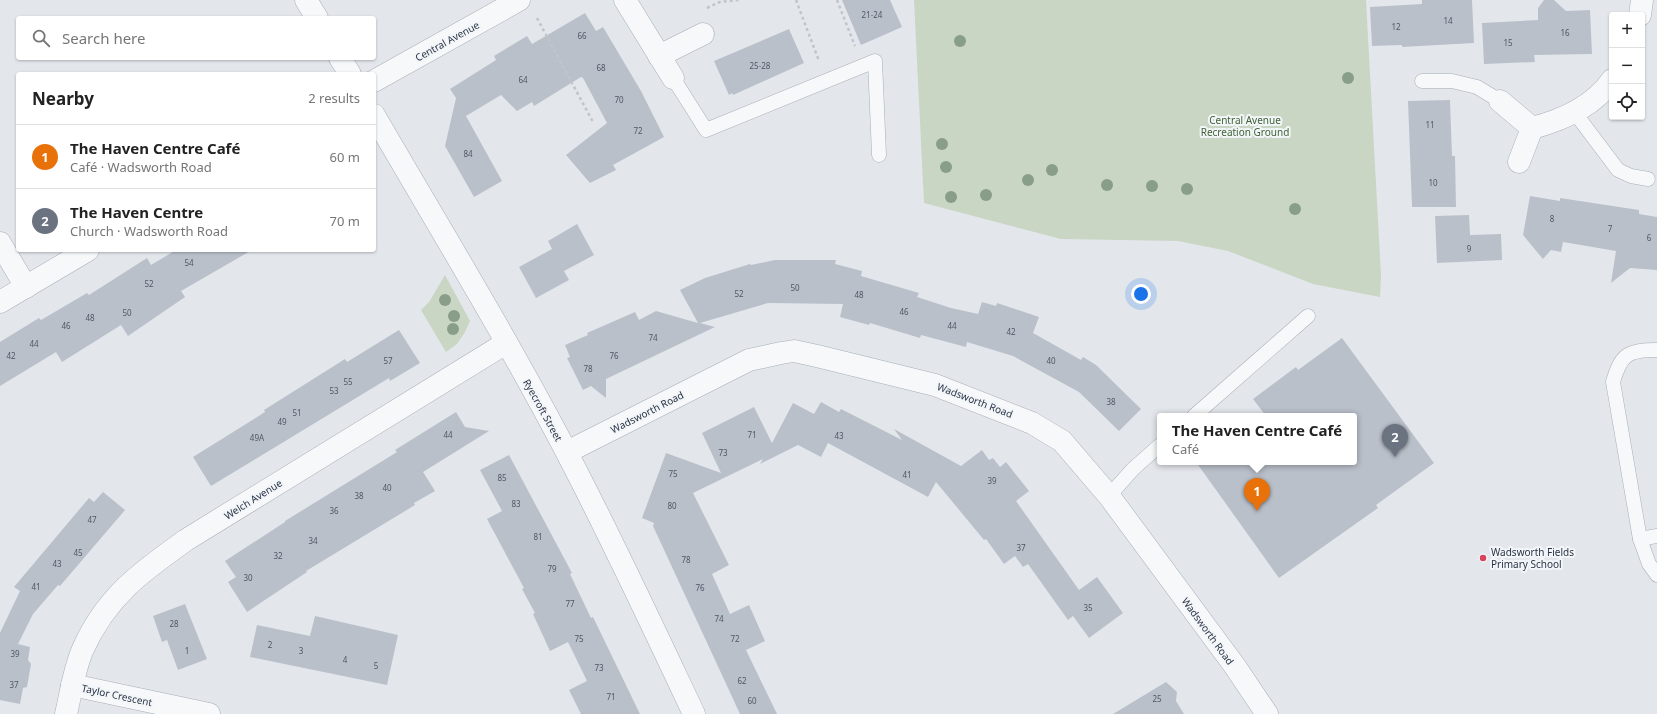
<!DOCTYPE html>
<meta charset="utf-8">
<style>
:root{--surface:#fff;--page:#f6f6f6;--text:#222;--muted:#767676;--line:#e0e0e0;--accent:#d5445c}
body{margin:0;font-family:"Noto Sans",sans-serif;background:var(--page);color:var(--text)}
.controls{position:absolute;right:12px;top:12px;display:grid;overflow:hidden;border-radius:4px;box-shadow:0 1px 3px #0004}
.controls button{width:36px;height:36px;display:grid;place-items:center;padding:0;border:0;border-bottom:1px solid var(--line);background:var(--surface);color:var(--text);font:20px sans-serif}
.you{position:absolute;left:1141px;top:294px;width:14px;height:14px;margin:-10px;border:3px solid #fff;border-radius:50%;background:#1a73e8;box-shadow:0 0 0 6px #1a73e833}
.badge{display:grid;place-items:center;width:26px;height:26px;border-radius:50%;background:var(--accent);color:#fff;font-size:13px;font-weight:700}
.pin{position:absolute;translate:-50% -33px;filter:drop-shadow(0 1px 2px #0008)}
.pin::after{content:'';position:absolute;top:21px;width:14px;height:12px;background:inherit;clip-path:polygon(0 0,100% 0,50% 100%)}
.popup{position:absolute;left:1157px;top:413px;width:200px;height:52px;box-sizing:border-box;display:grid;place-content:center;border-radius:4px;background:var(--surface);filter:drop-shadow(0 1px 3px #0005);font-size:13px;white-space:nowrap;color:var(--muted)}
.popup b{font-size:15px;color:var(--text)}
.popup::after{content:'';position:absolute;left:50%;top:100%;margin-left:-8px;border:8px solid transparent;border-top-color:var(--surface)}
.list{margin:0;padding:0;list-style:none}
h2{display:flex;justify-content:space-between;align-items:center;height:52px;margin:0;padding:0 16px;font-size:17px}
h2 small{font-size:13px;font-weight:400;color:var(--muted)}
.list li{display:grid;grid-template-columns:26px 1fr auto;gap:12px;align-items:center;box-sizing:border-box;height:64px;padding:0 16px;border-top:1px solid var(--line)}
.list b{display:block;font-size:15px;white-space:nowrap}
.list p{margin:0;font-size:13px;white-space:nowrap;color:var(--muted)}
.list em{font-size:13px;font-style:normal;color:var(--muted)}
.icon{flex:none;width:22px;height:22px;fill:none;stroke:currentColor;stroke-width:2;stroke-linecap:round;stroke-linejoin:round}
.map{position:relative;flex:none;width:1657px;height:714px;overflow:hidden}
.search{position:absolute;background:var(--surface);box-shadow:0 1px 3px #0004;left:16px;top:16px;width:360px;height:44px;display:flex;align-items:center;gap:10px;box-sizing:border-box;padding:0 14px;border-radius:4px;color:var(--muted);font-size:15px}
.panel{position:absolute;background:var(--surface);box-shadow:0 1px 3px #0004;left:16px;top:72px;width:360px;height:180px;border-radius:4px}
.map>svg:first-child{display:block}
.green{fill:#c9d6c4}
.building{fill:#bac0ca}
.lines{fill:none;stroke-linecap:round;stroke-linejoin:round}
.lane-casing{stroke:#a8aeb7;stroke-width:15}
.street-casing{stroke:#a8aeb7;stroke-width:23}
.path{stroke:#c1c5cb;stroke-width:2.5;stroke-dasharray:3 3;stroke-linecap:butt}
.lane{stroke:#f6f8fa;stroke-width:14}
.street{stroke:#f6f8fa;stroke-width:22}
.tree{fill:#899e88}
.poi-dot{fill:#d5445c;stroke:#f3f6f9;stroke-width:1.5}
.labels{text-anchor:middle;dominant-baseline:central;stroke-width:4;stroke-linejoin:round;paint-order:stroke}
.number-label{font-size:8px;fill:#4e5766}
.street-label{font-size:10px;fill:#2a3445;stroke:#f3f6f9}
.park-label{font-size:10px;fill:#3f6236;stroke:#f3f6f9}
.poi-label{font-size:10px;fill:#2a3445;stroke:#f3f6f9;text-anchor:start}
</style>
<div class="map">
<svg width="1657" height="714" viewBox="0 0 1657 714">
<rect width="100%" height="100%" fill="#e3e7ec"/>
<g class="green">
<polygon points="914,0 1366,0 1381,275 1380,297 1313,284 1228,251 1178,241 1061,239 924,203"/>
<polygon points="445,275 470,321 465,332 457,344 446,352 421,310 429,302"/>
</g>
<g class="building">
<polygon points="842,0 890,0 902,27 861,45"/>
<polygon points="1422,0 1472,0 1474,43 1402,47 1402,45 1372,46 1370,7 1422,4"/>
<polygon points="1544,0 1554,0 1566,11 1590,10 1592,54 1534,55 1535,62 1484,64 1482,23 1538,20 1538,8"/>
<polygon points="585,13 596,31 603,27 641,91 664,137 613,165 616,170 590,183 566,155 607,123 583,78 581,77 534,106 532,102 517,111 501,95 466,116 502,181 474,197 445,146 456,98 450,89 496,60 494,56 527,36 532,44"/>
<polygon points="789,29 804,63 733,95 732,93 729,95 714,61"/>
<polygon points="1450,100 1452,156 1455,156 1456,207 1412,207 1408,101"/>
<polygon points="1530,196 1560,201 1560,198 1639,210 1639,214 1657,217 1657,270 1630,268 1611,283 1616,251 1563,242 1561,252 1551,250 1543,259 1523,235"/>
<polygon points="1469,215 1470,235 1501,234 1502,260 1437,263 1435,216"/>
<polygon points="577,224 594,255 564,271 569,280 536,298 519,267 552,249 548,241"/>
<polygon points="176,250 252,250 181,291 185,297 128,336 121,325 62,362 56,352 0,386 0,342 39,318 41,320 87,293 89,295 147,258 151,265"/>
<polygon points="775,260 836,260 835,264 862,271 861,276 919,293 917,297 951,308 978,314 982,302 996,306 997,303 1039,317 1033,333 1081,360 1083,357 1096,365 1141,409 1119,431 1079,392 1013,356 967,342 966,347 921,335 920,338 870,323 869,325 840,317 843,304 768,303 700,323 715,327 606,379 606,398 591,386 583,390 567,358 570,357 565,345 588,335 587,333 635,312 639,320 656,311 698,323 680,290 705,278 750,264 751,265"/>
<polygon points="399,330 420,363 390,381 389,378 211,486 193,457 265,412 264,410 345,359 347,362"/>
<polygon points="1342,338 1434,463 1376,505 1378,508 1279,578 1196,462 1354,462 1354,416 1266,416 1253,399 1296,367 1298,370"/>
<polygon points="821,402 839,412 841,409 902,440 894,429 961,466 982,450 989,460 993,458 1000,467 1006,462 1029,491 1016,501 1079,590 1097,577 1123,613 1089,638 1073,616 1068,620 1028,564 1023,567 1015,556 1004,564 986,539 984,540 936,482 928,497 828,443 821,457 798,445 760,464 763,459 693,493 729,565 712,574 730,614 749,605 765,641 746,650 777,714 740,714 653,526 654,523 642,518 666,453 721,473 702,433 754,407 772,443 793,403 814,414"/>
<polygon points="456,412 465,427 489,431 423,472 435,491 414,503 415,505 306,571 307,572 247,612 228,582 236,577 225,561 285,522 285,521 397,452 395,450"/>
<polygon points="509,455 572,573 570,574 591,618 593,617 640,714 581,714 569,690 587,681 568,642 550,651 533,614 535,613 522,589 524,588 487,519 502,511 480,470"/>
<polygon points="103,492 125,510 60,586 58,585 33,614 18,644 30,647 28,660 31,664 27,687 23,688 20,704 0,700 0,633 20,591 14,587 89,498 94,502"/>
<polygon points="185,604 207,659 178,670 167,640 162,642 153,616"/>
<polygon points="315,616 398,635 387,685 250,657 257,625 310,636"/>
<polygon points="1166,682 1177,692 1176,701 1184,714 1113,714"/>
</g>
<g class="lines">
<defs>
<g id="lane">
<polyline points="673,78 706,130 875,61 879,155"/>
<polyline points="1422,81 1452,81 1477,87 1500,101"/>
<polyline points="1575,113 1618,170 1631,176 1648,179"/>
<polyline points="1194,416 1308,316"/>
<polyline points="1109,496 1133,469 1160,445"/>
<polyline points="1657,536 1640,539 1649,564 1657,575"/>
<path d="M1640,539L1613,382C1621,354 1628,350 1657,350"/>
</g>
<g id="street">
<polyline points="306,0 317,18"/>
<polyline points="625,0 673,78"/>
<polyline points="1640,15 1642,0"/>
<polyline points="659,56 703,34"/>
<polyline points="340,58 350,74"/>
<polyline points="374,81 519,0"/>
<polyline points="1500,101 1532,128"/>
<path d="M374,115C439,227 507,338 567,453C612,539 653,627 694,714"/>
<path d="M1519,162L1532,128C1563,120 1593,107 1612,80"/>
<polyline points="0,243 26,287"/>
<polyline points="0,302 88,250"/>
<polyline points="567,452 749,360 781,353 794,351 817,356 935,385 1032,423 1062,441 1109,496 1234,665 1267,714"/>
<polyline points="72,685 209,714"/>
<path d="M66,714C71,693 74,669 83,649C106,597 141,572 186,540L506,343"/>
</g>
</defs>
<use href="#lane" class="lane-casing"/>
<use href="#street" class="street-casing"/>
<g class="path">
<polyline points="796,0 819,61"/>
<polyline points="837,0 855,46"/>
<polyline points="707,8 720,2 739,0"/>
<polyline points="537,18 593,122"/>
</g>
<use href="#lane" class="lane"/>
<use href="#street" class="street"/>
</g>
<g class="tree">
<circle cx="960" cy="41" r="6"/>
<circle cx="1348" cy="78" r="6"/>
<circle cx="942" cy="144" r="6"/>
<circle cx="946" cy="167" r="6"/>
<circle cx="1052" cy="170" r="6"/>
<circle cx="1028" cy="180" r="6"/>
<circle cx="1107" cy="185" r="6"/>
<circle cx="1152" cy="186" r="6"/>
<circle cx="1187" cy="189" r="6"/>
<circle cx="986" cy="195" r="6"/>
<circle cx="951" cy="197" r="6"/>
<circle cx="1295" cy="209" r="6"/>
<circle cx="445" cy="300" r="6"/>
<circle cx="454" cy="316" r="6"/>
<circle cx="453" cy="329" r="6"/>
</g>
<circle class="poi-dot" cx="1483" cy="558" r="4"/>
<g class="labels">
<g class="number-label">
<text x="872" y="14">21-24</text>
<text x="1448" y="20">14</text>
<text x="1396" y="26">12</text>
<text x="1565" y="32">16</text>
<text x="582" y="35">66</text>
<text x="1508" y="42">15</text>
<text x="760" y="65">25-28</text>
<text x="601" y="67">68</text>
<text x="523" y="79">64</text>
<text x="619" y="99">70</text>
<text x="1430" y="124">11</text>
<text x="638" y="130">72</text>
<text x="468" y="153">84</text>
<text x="1433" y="182">10</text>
<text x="1552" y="218">8</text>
<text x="1610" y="228">7</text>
<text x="1649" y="237">6</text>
<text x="1469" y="248">9</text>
<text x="189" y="262">54</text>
<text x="149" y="283">52</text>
<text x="795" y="287">50</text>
<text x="739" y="293">52</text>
<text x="859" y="294">48</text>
<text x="904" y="311">46</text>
<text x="127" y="312">50</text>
<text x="90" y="317">48</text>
<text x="66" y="325">46</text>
<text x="952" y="325">44</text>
<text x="1011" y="331">42</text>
<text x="653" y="337">74</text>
<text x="34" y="343">44</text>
<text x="11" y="355">42</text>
<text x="614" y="355">76</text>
<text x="388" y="360">57</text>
<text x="1051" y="360">40</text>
<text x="588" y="368">78</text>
<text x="348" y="381">55</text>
<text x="334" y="390">53</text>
<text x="1111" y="401">38</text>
<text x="297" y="412">51</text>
<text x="282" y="421">49</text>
<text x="448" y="434">44</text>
<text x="752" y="434">71</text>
<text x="839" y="435">43</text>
<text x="257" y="437">49A</text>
<text x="723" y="452">73</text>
<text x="673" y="473">75</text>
<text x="907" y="474">41</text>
<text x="502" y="477">85</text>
<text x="992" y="480">39</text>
<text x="387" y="487">40</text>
<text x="359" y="495">38</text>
<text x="516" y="503">83</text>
<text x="672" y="505">80</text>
<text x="334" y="510">36</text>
<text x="92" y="519">47</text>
<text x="538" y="536">81</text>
<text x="313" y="540">34</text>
<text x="1021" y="547">37</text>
<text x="78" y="552">45</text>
<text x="278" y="555">32</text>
<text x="686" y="559">78</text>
<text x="57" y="563">43</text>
<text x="552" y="568">79</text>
<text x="248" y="577">30</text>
<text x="36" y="586">41</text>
<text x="700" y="587">76</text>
<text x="570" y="603">77</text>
<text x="1088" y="607">35</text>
<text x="719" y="618">74</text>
<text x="174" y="623">28</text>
<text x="579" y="638">75</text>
<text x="735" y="638">72</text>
<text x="270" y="644">2</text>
<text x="187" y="650">1</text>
<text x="301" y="650">3</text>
<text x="15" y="653">39</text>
<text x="345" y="659">4</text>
<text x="376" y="665">5</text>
<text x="599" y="667">73</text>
<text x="742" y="680">62</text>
<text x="14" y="684">37</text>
<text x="611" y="696">71</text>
<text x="1157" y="698">25</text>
<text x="752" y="700">60</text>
</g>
<g class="street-label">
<text transform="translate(447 41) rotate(-29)">Central Avenue</text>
<text transform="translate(975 400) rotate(21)">Wadsworth Road</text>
<text transform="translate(543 410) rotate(61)">Ryecroft Street</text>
<text transform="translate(647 412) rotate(-27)">Wadsworth Road</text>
<text transform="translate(253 499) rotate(-32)">Welch Avenue</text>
<text transform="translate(1208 631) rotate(54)">Wadsworth Road</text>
<text transform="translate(117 695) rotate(12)">Taylor Crescent</text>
</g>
<g class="park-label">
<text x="1245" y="120">Central Avenue<tspan x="1245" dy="12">Recreation Ground</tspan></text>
</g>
<g class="poi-label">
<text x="1491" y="552">Wadsworth Fields<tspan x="1491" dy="12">Primary School</tspan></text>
</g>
</g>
</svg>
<div class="controls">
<button>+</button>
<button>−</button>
<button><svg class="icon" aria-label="locate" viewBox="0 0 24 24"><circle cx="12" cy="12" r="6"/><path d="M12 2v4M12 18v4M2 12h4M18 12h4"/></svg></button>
</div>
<div class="you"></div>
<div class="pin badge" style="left:1257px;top:511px;background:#e8710a">1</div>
<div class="popup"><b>The Haven Centre Café</b>Café</div>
<div class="pin badge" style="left:1395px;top:457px;background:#6b7280">2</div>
<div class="search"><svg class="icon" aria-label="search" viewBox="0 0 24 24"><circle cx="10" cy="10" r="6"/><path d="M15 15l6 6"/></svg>Search here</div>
<section class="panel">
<h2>Nearby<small>2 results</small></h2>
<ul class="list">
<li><span class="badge" style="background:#e8710a">1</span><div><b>The Haven Centre Café</b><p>Café · Wadsworth Road</p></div><em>60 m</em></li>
<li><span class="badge" style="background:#6b7280">2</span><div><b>The Haven Centre</b><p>Church · Wadsworth Road</p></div><em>70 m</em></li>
</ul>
</section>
</div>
